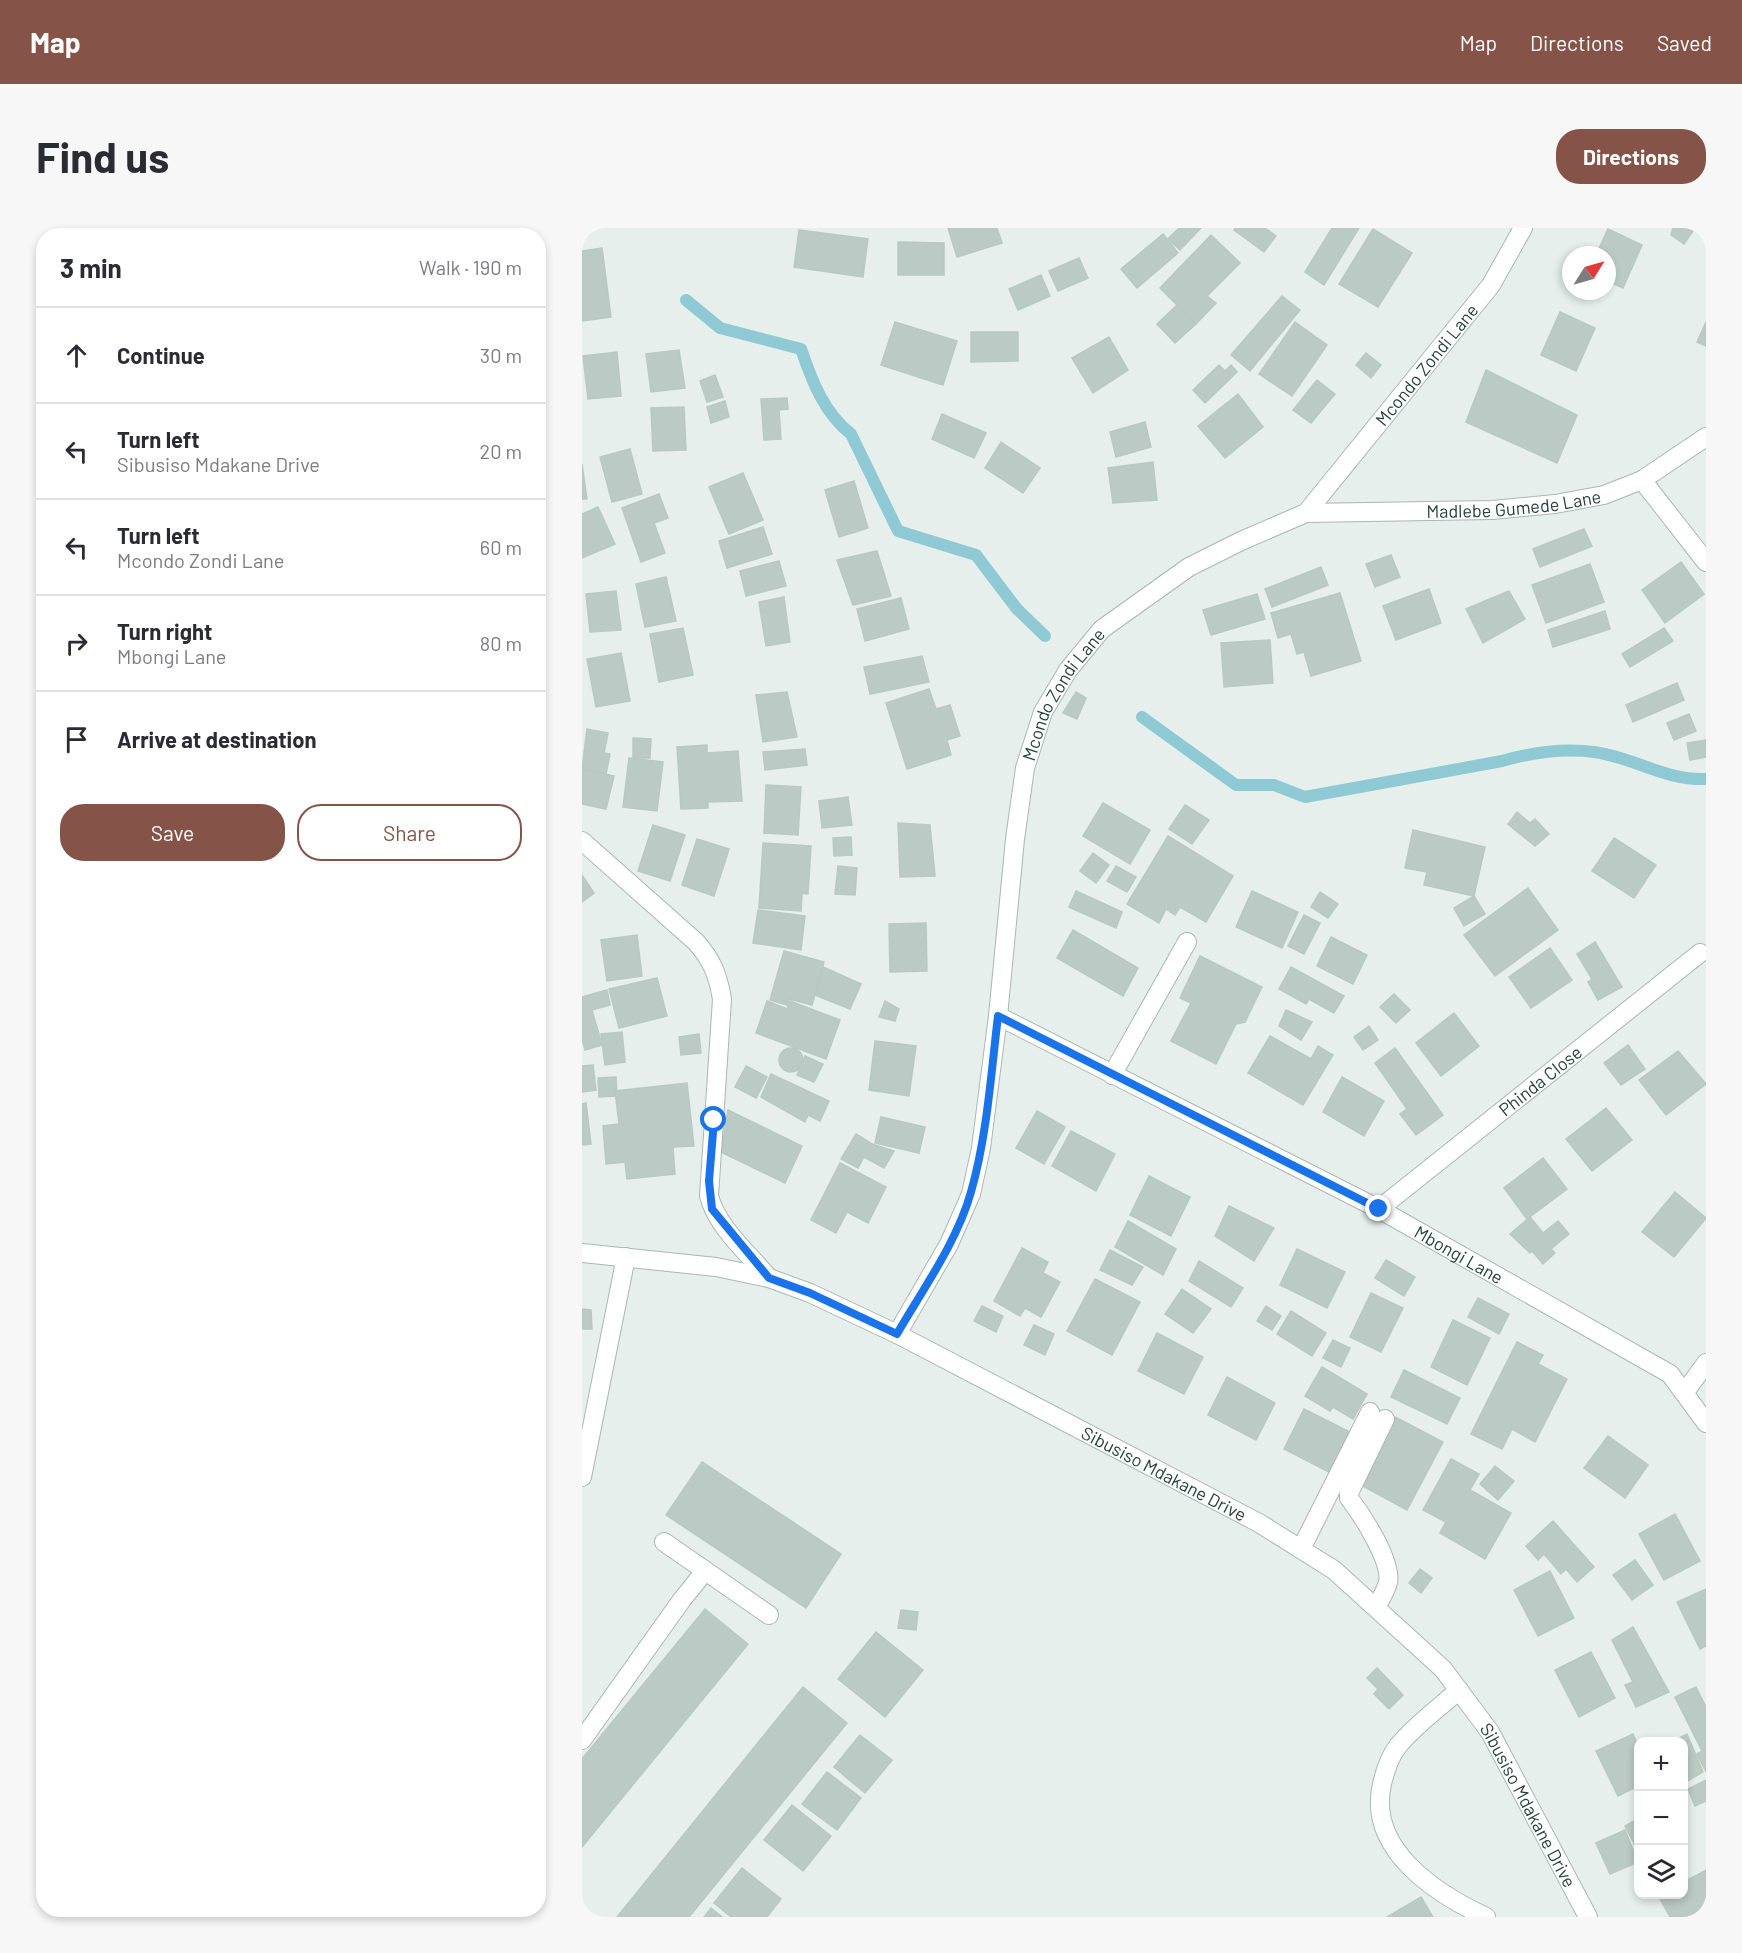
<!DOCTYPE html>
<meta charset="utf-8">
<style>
:root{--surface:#fff;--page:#f7f7f7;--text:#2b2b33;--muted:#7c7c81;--line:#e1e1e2;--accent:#855347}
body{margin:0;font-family:Barlow,sans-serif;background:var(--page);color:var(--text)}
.controls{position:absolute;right:18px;bottom:18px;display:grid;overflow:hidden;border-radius:12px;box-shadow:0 3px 9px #0003}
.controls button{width:54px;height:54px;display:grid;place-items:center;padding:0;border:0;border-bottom:2px solid var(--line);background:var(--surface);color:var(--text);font:30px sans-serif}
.compass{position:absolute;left:980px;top:18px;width:54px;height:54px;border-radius:50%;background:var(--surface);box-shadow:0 3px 9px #0003;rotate:53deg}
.stop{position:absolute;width:18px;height:18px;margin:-14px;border:4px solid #1a73e8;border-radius:50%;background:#fff}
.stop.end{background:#1a73e8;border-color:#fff;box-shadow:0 2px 6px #0008}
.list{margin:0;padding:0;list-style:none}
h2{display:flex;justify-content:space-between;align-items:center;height:78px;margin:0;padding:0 24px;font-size:26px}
h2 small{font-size:20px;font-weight:400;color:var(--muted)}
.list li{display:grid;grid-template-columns:39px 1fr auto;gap:18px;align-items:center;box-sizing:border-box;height:96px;padding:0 24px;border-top:2px solid var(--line)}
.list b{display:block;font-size:22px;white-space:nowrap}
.list p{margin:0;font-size:20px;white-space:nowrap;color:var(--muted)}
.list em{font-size:20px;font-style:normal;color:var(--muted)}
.actions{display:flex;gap:12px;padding:18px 24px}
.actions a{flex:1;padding:14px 0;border:2px solid var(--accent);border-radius:24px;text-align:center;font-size:21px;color:var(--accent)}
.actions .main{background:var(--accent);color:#fff}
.icon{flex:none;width:33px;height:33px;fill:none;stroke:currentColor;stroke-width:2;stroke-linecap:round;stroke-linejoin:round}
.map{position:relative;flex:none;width:1124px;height:1689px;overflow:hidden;border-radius:24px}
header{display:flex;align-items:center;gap:36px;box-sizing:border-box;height:84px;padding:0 30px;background:var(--accent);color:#fff}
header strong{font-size:28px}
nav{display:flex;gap:33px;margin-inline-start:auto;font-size:21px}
.intro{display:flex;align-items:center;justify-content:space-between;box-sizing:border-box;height:144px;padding:0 36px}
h1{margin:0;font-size:42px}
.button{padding:15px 27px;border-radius:24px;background:var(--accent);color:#fff;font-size:21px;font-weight:700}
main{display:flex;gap:36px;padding:0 36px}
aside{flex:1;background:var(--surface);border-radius:24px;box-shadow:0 3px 9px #0003}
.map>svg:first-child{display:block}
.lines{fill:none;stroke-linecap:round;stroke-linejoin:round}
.stream{stroke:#8ec9d4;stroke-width:12}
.building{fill:#bbcac4;stroke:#b8c9c2;stroke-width:1.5}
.minor-casing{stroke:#a8b8b2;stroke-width:20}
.minor{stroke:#fff;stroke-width:18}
.route{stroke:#1a73e8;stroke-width:8}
.labels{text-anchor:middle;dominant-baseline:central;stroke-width:4.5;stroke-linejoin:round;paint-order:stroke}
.street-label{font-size:18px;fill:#24423a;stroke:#f7fbf9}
</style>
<header>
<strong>Map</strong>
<nav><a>Map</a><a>Directions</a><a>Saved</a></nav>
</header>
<div class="intro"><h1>Find us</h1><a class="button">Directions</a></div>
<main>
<aside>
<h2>3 min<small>Walk · 190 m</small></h2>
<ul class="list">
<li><svg class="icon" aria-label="ahead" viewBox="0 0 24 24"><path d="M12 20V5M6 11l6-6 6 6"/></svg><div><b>Continue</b></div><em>30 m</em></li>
<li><svg class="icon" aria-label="left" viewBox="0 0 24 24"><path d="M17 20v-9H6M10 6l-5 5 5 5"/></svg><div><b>Turn left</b><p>Sibusiso Mdakane Drive</p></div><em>20 m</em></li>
<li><svg class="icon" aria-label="left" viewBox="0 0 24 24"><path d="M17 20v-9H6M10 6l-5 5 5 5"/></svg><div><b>Turn left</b><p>Mcondo Zondi Lane</p></div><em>60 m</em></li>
<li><svg class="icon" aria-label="right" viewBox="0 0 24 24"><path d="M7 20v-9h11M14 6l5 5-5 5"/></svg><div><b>Turn right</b><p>Mbongi Lane</p></div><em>80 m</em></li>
<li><svg class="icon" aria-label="arrive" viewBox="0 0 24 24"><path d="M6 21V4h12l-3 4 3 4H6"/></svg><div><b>Arrive at destination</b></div></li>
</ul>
<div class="actions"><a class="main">Save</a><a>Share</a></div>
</aside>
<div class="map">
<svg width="1124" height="1689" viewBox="0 0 1124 1689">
<rect width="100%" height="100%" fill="#e6efeb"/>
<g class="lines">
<g class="stream">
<path d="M104,72L138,100L219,121C230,153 242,185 269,206L316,303L394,327L435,381L463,408"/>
<path d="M560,489L654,557H692L723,569L920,533C948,525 982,520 1012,524C1051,529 1084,553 1124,551"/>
</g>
</g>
<g class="building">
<polygon points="366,0 415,0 420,15 375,29"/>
<polygon points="597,0 619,0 598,22 586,11"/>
<polygon points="653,0 683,0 694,8 682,24 652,2"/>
<polygon points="750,0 777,0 742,57 723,44"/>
<polygon points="1091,0 1113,0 1102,16 1089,7"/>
<polygon points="791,1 830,25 796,79 757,56"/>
<polygon points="1026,1 1060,17 1041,60 1025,53 1025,27 1014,27"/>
<polygon points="217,2 286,11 281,49 212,39"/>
<polygon points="581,6 596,25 555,60 539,41"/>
<polygon points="629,7 658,35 625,68 634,75 614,96 578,60"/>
<polygon points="316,14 362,15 362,47 316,47"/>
<polygon points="20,20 29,89 0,93 0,23"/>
<polygon points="497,30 506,50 476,63 467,43"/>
<polygon points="459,47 468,68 436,82 427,61"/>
<polygon points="700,68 718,82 668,143 649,127"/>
<polygon points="595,77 614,96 593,115 575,96"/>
<polygon points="978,84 1013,100 994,143 959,127"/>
<polygon points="313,94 375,113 361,157 299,137"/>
<polygon points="713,94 745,117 710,168 677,146"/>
<polygon points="1124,94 1124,118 1115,114"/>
<polygon points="389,104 436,104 436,133 389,134"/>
<polygon points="527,109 546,142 511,165 490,130"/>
<polygon points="97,122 103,160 69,164 64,126"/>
<polygon points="35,124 39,168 6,171 1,128"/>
<polygon points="784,125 799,137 789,150 774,137"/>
<polygon points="637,137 643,143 649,137 655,144 623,175 611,162"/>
<polygon points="904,142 995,187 975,235 884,194"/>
<polygon points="133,147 141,169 125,174 118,153"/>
<polygon points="735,152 753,166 729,195 711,182"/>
<polygon points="656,166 681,199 643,230 616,198"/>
<polygon points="205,170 206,181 197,182 199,211 182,212 179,171"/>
<polygon points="143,173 147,189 129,195 125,179"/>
<polygon points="102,179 104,222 71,223 69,180"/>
<polygon points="360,186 404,205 392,230 350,211"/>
<polygon points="563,194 569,219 534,229 528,204"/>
<polygon points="419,214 458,240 441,265 403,240"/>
<polygon points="48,221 60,266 30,274 18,229"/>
<polygon points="571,234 575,272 531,275 526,240"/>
<polygon points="0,236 5,271 0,271"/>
<polygon points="161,245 181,292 147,306 127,259"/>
<polygon points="272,253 286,300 257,309 243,262"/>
<polygon points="77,266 86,290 72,295 83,325 59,334 40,280"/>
<polygon points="16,279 33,316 0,330 0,286"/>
<polygon points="181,299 190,326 145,340 137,313"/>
<polygon points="1002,301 1010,318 958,339 951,321"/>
<polygon points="295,323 309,368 271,377 255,332"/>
<polygon points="809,327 818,349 793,359 784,336"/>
<polygon points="197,333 204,358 164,368 158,343"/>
<polygon points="1099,334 1122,366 1083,395 1060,362"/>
<polygon points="1008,336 1022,374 964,395 950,357"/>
<polygon points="739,339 746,357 690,379 683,361"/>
<polygon points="84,349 94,393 63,399 54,356"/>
<polygon points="847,361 859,395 814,412 801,378"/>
<polygon points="34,363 39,402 8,404 4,366"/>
<polygon points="927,363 943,391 901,415 884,381"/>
<polygon points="758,365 779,433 729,448 722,424 715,426 709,406 696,410 689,385"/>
<polygon points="675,366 683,391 629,407 621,382"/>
<polygon points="202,369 208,414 184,418 177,374"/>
<polygon points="319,370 327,401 283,413 275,381"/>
<polygon points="1023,383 1028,401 971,419 966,402"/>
<polygon points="101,400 111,447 77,454 68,406"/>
<polygon points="1082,400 1091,413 1048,439 1040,426"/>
<polygon points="688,412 691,455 642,459 639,415"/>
<polygon points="39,425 48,473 14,479 5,431"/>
<polygon points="340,428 347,454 288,466 282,439"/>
<polygon points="1095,455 1102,472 1051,494 1044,477"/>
<polygon points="347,461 354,481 368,477 378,508 365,512 369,527 325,541 304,475"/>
<polygon points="205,464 215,509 181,514 174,467"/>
<polygon points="494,464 504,470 495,491 481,485"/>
<polygon points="1107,486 1114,503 1092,512 1085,495"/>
<polygon points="5,501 26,505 22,525 28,526 24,546 0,541"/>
<polygon points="51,510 69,511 68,530 51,530"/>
<polygon points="1124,512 1124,529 1108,532 1105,515"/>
<polygon points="125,517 125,525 156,523 160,573 126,574 126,580 99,581 95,519"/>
<polygon points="223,521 225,537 183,542 181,524"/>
<polygon points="47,530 81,534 75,583 41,579"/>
<polygon points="0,541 32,548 24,581 0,576"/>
<polygon points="184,557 219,559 216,607 182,605"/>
<polygon points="266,569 270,597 240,600 237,573"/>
<polygon points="521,575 568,602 548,636 501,608"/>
<polygon points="603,577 627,592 610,616 587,601"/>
<polygon points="935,584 948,595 953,591 967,606 953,618 926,596"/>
<polygon points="316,595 348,597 353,648 318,649"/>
<polygon points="71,597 103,607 88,653 56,643"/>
<polygon points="831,602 903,619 892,668 842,657 845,644 823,640"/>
<polygon points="586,608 651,648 624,694 598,679 593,687 584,681 577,695 545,676"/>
<polygon points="269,609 270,627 252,628 251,610"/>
<polygon points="1032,610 1074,637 1052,670 1010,643"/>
<polygon points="115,611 147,621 132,668 100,657"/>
<polygon points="181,615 229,618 226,666 220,665 219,683 177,680"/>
<polygon points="511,625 527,637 514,655 498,643"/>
<polygon points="256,638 275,640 273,667 253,666"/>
<polygon points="534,638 554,649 545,664 525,653"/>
<polygon points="0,647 12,665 0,674"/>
<polygon points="946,660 976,702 913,748 882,707"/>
<polygon points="494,663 540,684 534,700 487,679"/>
<polygon points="670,663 716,684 700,720 654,699"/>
<polygon points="738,664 756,676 746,690 729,679"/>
<polygon points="892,668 903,686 882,698 872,680"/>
<polygon points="176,682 223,688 219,722 171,715"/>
<polygon points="722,687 738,695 722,726 706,718"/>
<polygon points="344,695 345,743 308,744 307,696"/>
<polygon points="491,702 556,740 541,768 475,730"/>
<polygon points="55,707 60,748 25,753 19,712"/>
<polygon points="749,709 785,727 771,756 735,738"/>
<polygon points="1013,714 1040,759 1016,772 1006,754 1010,751 995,726"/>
<polygon points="968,720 990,752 949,780 927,749"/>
<polygon points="202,723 242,734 230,777 207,771 205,777 188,772"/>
<polygon points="618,728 680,759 663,794 654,796 634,836 589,813 609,775 598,770"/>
<polygon points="241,739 279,756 268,781 233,767"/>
<polygon points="709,739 762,768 752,785 727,771 724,776 697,761"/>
<polygon points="75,750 85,788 37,800 27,761"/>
<polygon points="25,762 28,777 10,782 20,817 3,822 0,811 0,769"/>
<polygon points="812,766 828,782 814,795 798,779"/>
<polygon points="185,773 205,781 208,773 258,792 244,831 174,805"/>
<polygon points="303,773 317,781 313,793 297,789"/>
<polygon points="704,782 730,794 719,812 697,798"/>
<polygon points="872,785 897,818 859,848 834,815"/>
<polygon points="787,798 796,812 781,822 772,809"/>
<polygon points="40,804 43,834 23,837 19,806"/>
<polygon points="117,806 119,825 99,827 97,809"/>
<polygon points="688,808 729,831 736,818 751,827 721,877 666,845"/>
<polygon points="293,813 334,818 327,868 287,862"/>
<polygon points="1046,817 1063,841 1039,857 1022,835"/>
<polygon points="813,820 861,887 834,907 818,886 825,881 793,835"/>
<circle cx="209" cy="832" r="12"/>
<polygon points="1096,823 1124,856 1084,887 1057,852"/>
<polygon points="223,828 241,836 232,854 215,847"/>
<polygon points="11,837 14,862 0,864 0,838"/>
<polygon points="164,838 185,849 174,870 153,859"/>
<polygon points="189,846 247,873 238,893 226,887 223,894 179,869"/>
<polygon points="34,849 35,868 17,869 16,850"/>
<polygon points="760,849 802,873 782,908 741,884"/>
<polygon points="105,855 112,918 91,919 93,946 45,951 43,934 24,936 21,898 37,896 33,863"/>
<polygon points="4,875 9,916 0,917 0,876"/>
<polygon points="1024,880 1050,912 1010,943 984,911"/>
<polygon points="146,882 220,918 203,955 139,924"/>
<polygon points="455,883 483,899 462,936 434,920"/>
<polygon points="299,889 343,899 337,925 293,915"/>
<polygon points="489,903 533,926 514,963 470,938"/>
<polygon points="274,906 290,916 312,923 302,940 282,929 276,940 259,931"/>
<polygon points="961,930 985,961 945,991 922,960"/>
<polygon points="258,935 304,959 286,995 265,984 254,1005 229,992"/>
<polygon points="567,948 608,969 589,1008 548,987"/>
<polygon points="1093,964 1124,990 1092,1029 1060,1004"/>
<polygon points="647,978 692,1000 672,1033 633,1008"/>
<polygon points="948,989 961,1005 976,993 987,1006 969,1021 973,1025 961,1036 950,1023 948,1025 928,1006"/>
<polygon points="546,993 594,1021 581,1047 533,1019"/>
<polygon points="440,1020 466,1034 461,1045 478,1054 459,1089 443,1080 438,1088 412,1073"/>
<polygon points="715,1021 763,1044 745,1080 698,1057"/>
<polygon points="528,1022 561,1039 550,1057 518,1042"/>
<polygon points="804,1032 833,1049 822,1068 793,1050"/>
<polygon points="617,1033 661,1060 649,1079 607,1053"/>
<polygon points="513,1051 558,1074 530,1127 485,1103"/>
<polygon points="600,1061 629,1081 611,1105 583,1086"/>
<polygon points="789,1065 821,1080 799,1124 768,1109"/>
<polygon points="896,1070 927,1086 917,1106 886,1089"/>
<polygon points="400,1078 421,1088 414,1104 392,1093"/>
<polygon points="684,1078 699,1088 690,1102 675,1093"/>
<polygon points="0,1081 9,1082 10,1101 0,1101"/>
<polygon points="709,1083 744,1105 730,1128 695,1106"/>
<polygon points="871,1092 908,1110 885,1157 849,1139"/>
<polygon points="452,1097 472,1106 463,1127 442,1117"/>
<polygon points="575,1105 621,1129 602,1166 556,1143"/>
<polygon points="751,1112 768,1120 759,1139 741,1130"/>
<polygon points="935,1114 961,1127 956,1136 985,1151 953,1214 930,1201 920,1221 889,1206"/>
<polygon points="740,1139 785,1166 771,1191 751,1179 748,1183 723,1168"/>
<polygon points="822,1142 878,1170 865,1196 809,1169"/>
<polygon points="645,1149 693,1175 674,1212 626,1187"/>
<polygon points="722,1181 768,1204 747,1244 702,1221"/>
<polygon points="813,1189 861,1214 825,1282 777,1256"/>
<polygon points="1026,1208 1066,1237 1043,1270 1002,1240"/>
<polygon points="869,1231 897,1246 888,1262 929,1285 903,1331 858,1305 864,1294 841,1282"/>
<polygon points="120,1234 259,1326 224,1380 84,1287"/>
<polygon points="913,1238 932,1253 916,1272 898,1256"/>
<polygon points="1093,1286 1118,1333 1082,1352 1057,1306"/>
<polygon points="971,1293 1012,1339 995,1354 984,1341 979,1346 962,1326 956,1332 944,1318"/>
<polygon points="1053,1332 1071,1357 1050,1372 1031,1347"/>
<polygon points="838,1341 850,1350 839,1365 827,1355"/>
<polygon points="968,1343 992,1390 956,1408 932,1362"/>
<polygon points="1124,1361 1124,1418 1118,1421 1095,1374"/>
<polygon points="123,1381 166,1416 0,1619 0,1531"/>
<polygon points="319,1382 336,1384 334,1402 316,1400"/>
<polygon points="1051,1399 1087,1464 1054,1479 1043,1457 1051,1454 1030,1412"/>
<polygon points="294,1404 341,1442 303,1489 256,1451"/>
<polygon points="1009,1424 1033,1470 997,1489 973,1442"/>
<polygon points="795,1440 821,1467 807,1481 792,1466 796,1461 785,1450"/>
<polygon points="221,1459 265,1495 107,1689 35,1689"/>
<polygon points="1114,1459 1124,1479 1124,1544 1115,1526 1120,1523 1093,1469"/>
<polygon points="1051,1506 1056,1518 1056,1558 1036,1568 1014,1523"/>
<polygon points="1105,1506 1121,1544 1102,1555 1102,1514 1090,1514"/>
<polygon points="278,1507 310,1532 283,1565 252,1539"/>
<polygon points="245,1544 279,1570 255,1602 220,1576"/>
<polygon points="1124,1552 1124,1573 1113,1578 1106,1561"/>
<polygon points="210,1577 249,1608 221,1643 182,1612"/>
<polygon points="1056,1591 1056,1623 1043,1598"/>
<polygon points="1043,1602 1056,1634 1028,1646 1014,1615"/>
<polygon points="160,1640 199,1671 185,1689 149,1689 132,1675"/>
<polygon points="1124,1642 1124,1689 1088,1689 1076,1667 1102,1666 1102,1654"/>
<polygon points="839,1669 851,1689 805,1689"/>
<polygon points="129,1680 140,1689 122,1689"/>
</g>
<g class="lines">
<defs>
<g id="minor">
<polyline points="1060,252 1124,334"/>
<path id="s1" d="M724,285L910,282L973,276L1022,267L1060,252L1124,209"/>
<path d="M0,613L114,714C130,732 136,747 140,771L127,968C135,999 166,1025 187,1050"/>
<path id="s2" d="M416,788L797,981L1088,1146L1124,1195"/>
<polyline points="530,847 605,714"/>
<path id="s3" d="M797,981L1118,725"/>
<path id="s4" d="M0,1025L134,1039L187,1050L228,1065L315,1106L677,1295L752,1342L861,1441L908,1504L1006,1689"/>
<path id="s5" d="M315,1106L367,1016L389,966L399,920L416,788L433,611L443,540L461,484L486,442L520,401L607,339L659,313L724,285L909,57L941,0"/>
<polyline points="1103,1164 1124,1135"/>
<polyline points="0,1249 44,1029"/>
<polyline points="82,1314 187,1387"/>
<polyline points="719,1321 788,1184"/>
<path d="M794,1379C798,1372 804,1363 806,1354C810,1333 780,1287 767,1270V1265L803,1191"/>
<path d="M877,1462C857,1480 833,1497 816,1518C808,1528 803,1543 800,1556C785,1621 853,1665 904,1689"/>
<polyline points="0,1512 99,1373 123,1343"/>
</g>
</defs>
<use href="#minor" class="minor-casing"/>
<use href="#minor" class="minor"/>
</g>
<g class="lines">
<path class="route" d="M132,892L127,953L130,981L187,1050L228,1065L315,1106C341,1061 375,1014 389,964C405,908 409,846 416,788L797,981"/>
</g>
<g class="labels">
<g class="street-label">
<text stroke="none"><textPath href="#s5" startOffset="1176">Mcondo Zondi Lane</textPath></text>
<text stroke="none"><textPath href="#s1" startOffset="208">Madlebe Gumede Lane</textPath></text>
<text stroke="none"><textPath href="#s5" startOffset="672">Mcondo Zondi Lane</textPath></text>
<text stroke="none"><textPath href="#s3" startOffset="206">Phinda Close</textPath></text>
<text stroke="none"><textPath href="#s2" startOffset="519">Mbongi Lane</textPath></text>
<text stroke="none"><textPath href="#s4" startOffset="630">Sibusiso Mdakane Drive</textPath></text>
<text stroke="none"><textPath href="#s4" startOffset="1134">Sibusiso Mdakane Drive</textPath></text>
</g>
</g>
</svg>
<div class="controls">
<button>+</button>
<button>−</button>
<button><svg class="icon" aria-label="layers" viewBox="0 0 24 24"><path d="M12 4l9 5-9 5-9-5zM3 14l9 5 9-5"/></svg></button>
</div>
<svg class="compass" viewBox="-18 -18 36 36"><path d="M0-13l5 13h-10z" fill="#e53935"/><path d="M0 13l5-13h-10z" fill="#7c7c81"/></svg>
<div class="stop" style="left:132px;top:892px"></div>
<div class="stop end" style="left:797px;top:981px"></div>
</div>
</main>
